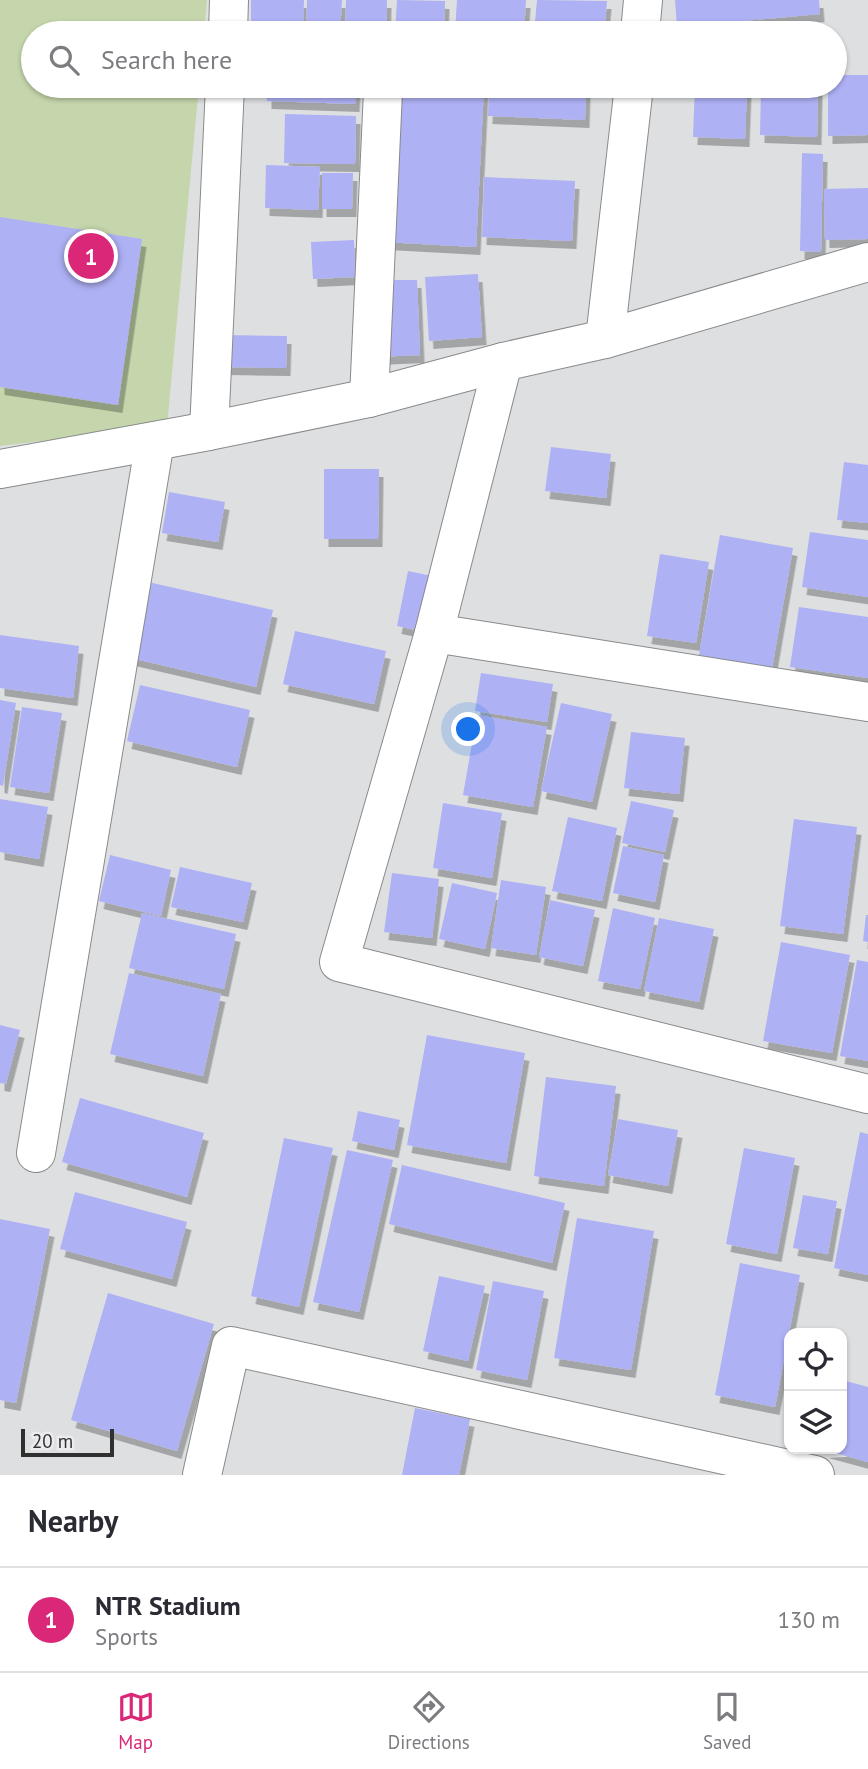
<!DOCTYPE html>
<style>
:root{--surface:#fff;--page:#f2f2f3;--text:#2b2b33;--muted:#7c7c81;--line:#e1e1e2;--accent:#db2777}
body{margin:0;font-family:"PT Sans",sans-serif;background:var(--page);color:var(--text)}
.controls{position:absolute;right:21px;bottom:21px;display:grid;overflow:hidden;border-radius:14px;box-shadow:0 2px 5px #0004}
.controls button{width:63px;height:63px;display:grid;place-items:center;padding:0;border:0;border-bottom:2px solid var(--line);background:var(--surface);color:var(--text);font:35px sans-serif}
.scale{position:absolute;left:21px;bottom:18px;width:93px;box-sizing:border-box;padding-left:7px;border:4px solid #303031;border-top:0;font-size:19px;line-height:24px;white-space:nowrap;color:#303031;-webkit-text-stroke:5px #ececee;paint-order:stroke}
.you{position:absolute;left:469px;top:730px;width:24px;height:24px;margin:-18px;border:5px solid #fff;border-radius:50%;background:#1a73e8;box-shadow:0 0 0 10px #1a73e833}
.badge{display:grid;place-items:center;width:46px;height:46px;border-radius:50%;background:var(--accent);color:#fff;font-size:23px;font-weight:700}
.pin{position:absolute;translate:-50% -50%;border:4px solid #fff;box-shadow:0 2px 7px #0006}
.list{margin:0;padding:0;list-style:none}
h2{display:flex;justify-content:space-between;align-items:center;height:91px;margin:0;padding:0 28px;font-size:30px}
h2 small{font-size:23px;font-weight:400;color:var(--muted)}
.list li{display:grid;grid-template-columns:46px 1fr auto;gap:21px;align-items:center;box-sizing:border-box;height:105px;padding:0 28px;border-top:2px solid var(--line)}
.list b{display:block;font-size:26px;white-space:nowrap}
.list p{margin:0;font-size:23px;white-space:nowrap;color:var(--muted)}
.list em{font-size:23px;font-style:normal;color:var(--muted)}
.icon{flex:none;width:38px;height:38px;fill:none;stroke:currentColor;stroke-width:2;stroke-linecap:round;stroke-linejoin:round}
.map{position:relative;flex:none;width:868px;height:1475px;overflow:hidden}
.search{position:absolute;background:var(--surface);box-shadow:0 2px 5px #0004;left:21px;right:21px;top:21px;height:77px;display:flex;align-items:center;gap:18px;box-sizing:border-box;padding:0 24px;border-radius:38px;color:var(--muted);font-size:26px}
.sheet{height:196px;background:var(--surface)}
nav{display:flex;justify-content:space-around;align-items:center;box-sizing:border-box;height:98px;border-top:2px solid var(--line);background:var(--surface);font-size:19px;color:var(--muted)}
nav a{display:grid;justify-items:center;gap:4px}
nav .on{color:var(--accent)}
.map>svg:first-child{display:block}
.green{fill:#c5d6ac}
.building{fill:#afb1f5;filter:url(#shadow)}
.lines{fill:none;stroke-linecap:round;stroke-linejoin:round}
.minor-casing{stroke:#898a8c;stroke-width:40}
.minor{stroke:#fff;stroke-width:38}
</style>
<div class="map">
<svg width="868" height="1475" viewBox="0 0 868 1475">
<defs>
<filter id="shadow"><feDropShadow dx="4.5" dy="8" stdDeviation="0" flood-color="#0004"/></filter>
</defs>
<rect width="100%" height="100%" fill="#dedfe1"/>
<polygon class="green" points="0,0 207,0 204,33 33,33 33,86 199,86 167,426 0,446"/>
<g class="building">
<polygon points="251,0 304,0 303,33 251,33"/>
<polygon points="307,0 342,0 340,33 306,33"/>
<polygon points="346,0 387,0 386,33 345,33"/>
<polygon points="397,0 445,1 444,33 395,33"/>
<polygon points="457,0 526,0 524,33 455,33"/>
<polygon points="537,0 607,1 604,33 534,33"/>
<polygon points="675,0 819,0 820,14 677,27"/>
<polygon points="835,75 868,75 868,135 828,136 828,86 835,86"/>
<polygon points="267,86 356,86 355,104 267,101"/>
<polygon points="392,86 484,86 476,247 384,242"/>
<polygon points="489,86 586,86 585,120 488,116"/>
<polygon points="695,86 747,86 745,139 693,137"/>
<polygon points="761,86 818,86 817,137 760,135"/>
<polygon points="285,114 356,116 355,164 284,163"/>
<polygon points="802,153 823,154 821,252 800,251"/>
<polygon points="266,165 320,167 318,210 265,208"/>
<polygon points="322,173 353,173 352,209 322,209"/>
<polygon points="484,177 575,181 572,241 482,237"/>
<polygon points="868,188 868,239 825,240 824,189"/>
<polygon points="0,217 142,239 118,405 0,387"/>
<polygon points="354,240 355,277 313,279 311,242"/>
<polygon points="478,274 482,337 429,341 425,277"/>
<polygon points="383,280 417,280 420,355 375,357"/>
<polygon points="223,335 287,336 286,368 222,367"/>
<polygon points="551,447 611,454 606,498 545,491"/>
<polygon points="844,462 868,465 868,523 837,520"/>
<polygon points="324,469 379,469 378,539 324,539"/>
<polygon points="169,492 225,502 218,542 162,533"/>
<polygon points="810,532 868,540 868,597 802,587"/>
<polygon points="720,535 793,548 772,668 699,655"/>
<polygon points="660,554 709,562 696,643 647,636"/>
<polygon points="408,571 437,577 426,632 397,626"/>
<polygon points="148,582 273,610 256,687 131,658"/>
<polygon points="799,607 868,617 868,678 790,667"/>
<polygon points="295,631 386,651 374,704 283,684"/>
<polygon points="0,635 79,646 73,698 0,688"/>
<polygon points="481,673 553,684 547,722 475,711"/>
<polygon points="140,685 250,710 237,767 127,741"/>
<polygon points="0,700 16,703 3,786 0,785"/>
<polygon points="561,703 612,714 592,802 541,791"/>
<polygon points="22,707 62,713 49,793 10,787"/>
<polygon points="477,715 547,727 533,807 463,795"/>
<polygon points="631,732 685,738 679,794 624,788"/>
<polygon points="0,799 48,807 39,859 0,852"/>
<polygon points="631,801 674,810 665,852 622,843"/>
<polygon points="443,803 502,813 492,878 433,868"/>
<polygon points="568,817 617,828 602,901 552,891"/>
<polygon points="794,819 857,827 843,934 780,926"/>
<polygon points="623,846 664,855 655,902 613,893"/>
<polygon points="110,855 171,870 161,916 99,901"/>
<polygon points="180,867 252,883 243,922 171,907"/>
<polygon points="392,873 439,879 432,938 384,932"/>
<polygon points="501,880 546,887 536,955 491,948"/>
<polygon points="452,883 497,893 485,949 439,939"/>
<polygon points="550,900 595,910 583,966 539,957"/>
<polygon points="613,908 655,918 640,989 598,981"/>
<polygon points="142,913 236,934 224,989 129,968"/>
<polygon points="866,915 868,915 868,942 863,941"/>
<polygon points="659,918 714,929 699,1002 644,991"/>
<polygon points="781,942 850,955 832,1053 763,1041"/>
<polygon points="857,960 868,962 868,1061 840,1056"/>
<polygon points="129,973 221,994 203,1076 110,1054"/>
<polygon points="0,1025 20,1030 6,1084 0,1083"/>
<polygon points="427,1035 525,1053 506,1163 407,1145"/>
<polygon points="546,1077 616,1086 604,1186 534,1176"/>
<polygon points="80,1098 204,1133 187,1197 62,1162"/>
<polygon points="358,1111 400,1120 394,1150 352,1141"/>
<polygon points="618,1119 678,1130 668,1186 608,1175"/>
<polygon points="860,1132 868,1134 868,1275 834,1268"/>
<polygon points="284,1138 333,1148 299,1307 251,1296"/>
<polygon points="744,1148 795,1158 777,1254 726,1244"/>
<polygon points="347,1150 393,1160 359,1312 313,1302"/>
<polygon points="402,1165 565,1203 552,1263 389,1224"/>
<polygon points="75,1192 187,1222 172,1279 60,1249"/>
<polygon points="803,1195 837,1201 828,1254 793,1248"/>
<polygon points="577,1218 654,1231 631,1370 554,1358"/>
<polygon points="0,1219 50,1229 16,1403 0,1400"/>
<polygon points="740,1263 800,1275 775,1407 715,1395"/>
<polygon points="439,1276 485,1286 468,1361 423,1351"/>
<polygon points="493,1281 544,1291 527,1380 476,1370"/>
<polygon points="108,1293 214,1324 177,1451 71,1420"/>
<polygon points="842,1380 868,1387 868,1462 824,1450 842,1449"/>
<polygon points="415,1408 470,1419 459,1475 402,1475"/>
</g>
<g class="lines">
<defs>
<g id="minor">
<polyline points="228,33 229,0"/>
<polyline points="640,33 643,0"/>
<polyline points="605,339 634,86"/>
<polyline points="503,362 434,633 339,962 868,1094"/>
<polyline points="369,398 383,91"/>
<polyline points="209,431 225,86"/>
<polyline points="0,469 209,431 369,398 503,362 605,339 868,262"/>
<polyline points="434,633 868,702"/>
<polyline points="36,1153 155,441"/>
<polyline points="202,1475 231,1346 815,1475"/>
</g>
</defs>
<use href="#minor" class="minor-casing"/>
<use href="#minor" class="minor"/>
</g>
</svg>
<div class="controls">
<button><svg class="icon" aria-label="locate" viewBox="0 0 24 24"><circle cx="12" cy="12" r="6"/><path d="M12 2v4M12 18v4M2 12h4M18 12h4"/></svg></button>
<button><svg class="icon" aria-label="layers" viewBox="0 0 24 24"><path d="M12 4l9 5-9 5-9-5zM3 14l9 5 9-5"/></svg></button>
</div>
<div class="scale">20 m</div>
<div class="you"></div>
<div class="pin badge" style="left:91px;top:256px">1</div>
<div class="search"><svg class="icon" aria-label="search" viewBox="0 0 24 24"><circle cx="10" cy="10" r="6"/><path d="M15 15l6 6"/></svg>Search here</div>
</div>
<section class="sheet">
<h2>Nearby<small></small></h2>
<ul class="list">
<li><span class="badge">1</span><div><b>NTR Stadium</b><p>Sports</p></div><em>130 m</em></li>
</ul>
</section>
<nav>
<a class="on"><svg class="icon" aria-label="map" viewBox="0 0 24 24"><path d="M3 6l6-2 6 2 6-2v14l-6 2-6-2-6 2zM9 4v14M15 6v14"/></svg>Map</a>
<a><svg class="icon" aria-label="directions" viewBox="0 0 24 24"><path d="M12 3l9 9-9 9-9-9zM9 14v-3h6M13 9l2 2-2 2"/></svg>Directions</a>
<a><svg class="icon" aria-label="saved" viewBox="0 0 24 24"><path d="M7 4h10v16l-5-4-5 4z"/></svg>Saved</a>
</nav>
